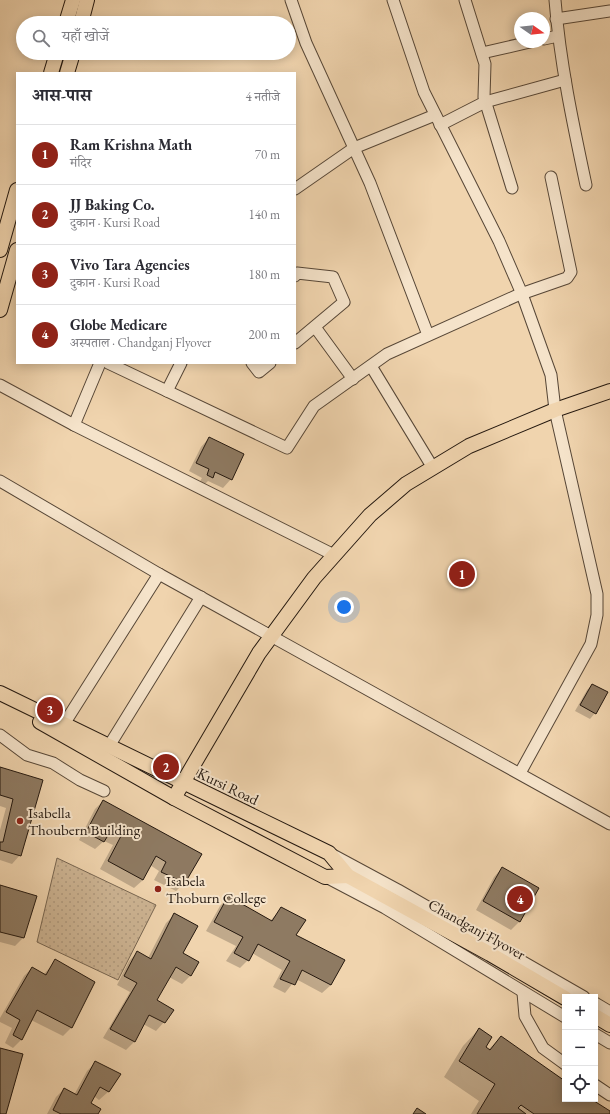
<!DOCTYPE html>
<html lang="hi">
<meta charset="utf-8">
<style>
:root{--surface:#fff;--page:#f7f7f7;--text:#2b2b33;--muted:#7c7c81;--line:#e1e1e2;--accent:#8f2418}
body{margin:0;font-family:"EB Garamond","Noto Serif Devanagari",serif;background:var(--page);color:var(--text)}
.controls{position:absolute;right:12px;bottom:12px;display:grid;overflow:hidden;border-radius:0px;box-shadow:0 2px 10px #0003}
.controls button{width:36px;height:36px;display:grid;place-items:center;padding:0;border:0;border-bottom:1px solid var(--line);background:var(--surface);color:var(--text);font:20px sans-serif}
.compass{position:absolute;left:514px;top:12px;width:36px;height:36px;border-radius:50%;background:var(--surface);box-shadow:0 2px 10px #0003;rotate:104deg}
.you{position:absolute;left:344px;top:607px;width:14px;height:14px;margin:-10px;border:3px solid #fff;border-radius:50%;background:#1a73e8;box-shadow:0 0 0 6px #1a73e833}
.badge{display:grid;place-items:center;width:26px;height:26px;border-radius:50%;background:var(--accent);color:#fff;font-size:13px;font-weight:700}
.pin{position:absolute;translate:-50% -50%;border:2px solid #fff;box-shadow:0 1px 4px #0006}
.list{margin:0;padding:0;list-style:none}
h2{display:flex;justify-content:space-between;align-items:center;height:52px;margin:0;padding:0 16px;font-size:17px}
h2 small{font-size:13px;font-weight:400;color:var(--muted)}
.list li{display:grid;grid-template-columns:26px 1fr auto;gap:12px;align-items:center;box-sizing:border-box;height:60px;padding:0 16px;border-top:1px solid var(--line)}
.list b{display:block;font-size:15px;white-space:nowrap}
.list p{margin:0;font-size:13px;white-space:nowrap;color:var(--muted)}
.list em{font-size:13px;font-style:normal;color:var(--muted)}
.icon{flex:none;width:22px;height:22px;fill:none;stroke:currentColor;stroke-width:2;stroke-linecap:round;stroke-linejoin:round}
.map{position:relative;flex:none;width:610px;height:1114px;overflow:hidden}
.search{position:absolute;background:var(--surface);box-shadow:0 2px 10px #0003;left:16px;top:16px;width:280px;height:44px;display:flex;align-items:center;gap:10px;box-sizing:border-box;padding:0 14px;border-radius:22px;color:var(--muted);font-size:15px}
.panel{position:absolute;background:var(--surface);box-shadow:0 2px 10px #0003;left:16px;top:72px;width:280px;height:292px;border-radius:0px}
.map>svg:first-child{display:block}
.grass{fill:url(#grass-dots);stroke:#786651}
.shadow{fill:#0003}
.building{fill:#8e7a62;stroke:#24180f}
.lines{fill:none;stroke-linecap:round;stroke-linejoin:round}
.minor-casing{stroke:#574737;stroke-width:13}
.major-casing{stroke:#24180f;stroke-width:16}
.minor{stroke:#f5e3ca;stroke-width:11}
.major{stroke:#f0d4ae;stroke-width:14}
.poi-dot{fill:#8f2418;stroke:#f5e3ca;stroke-width:1.5}
.labels{text-anchor:middle;dominant-baseline:central;stroke-width:4;stroke-linejoin:round;paint-order:stroke}
.street-label{font-size:15px;fill:#24180f;stroke:#f5e3ca}
.poi-label{font-size:15px;fill:#24180f;stroke:#f5e3ca;text-anchor:start}
</style>
<div class="map">
<svg width="610" height="1114" viewBox="0 0 610 1114">
<defs>
<pattern id="grass-dots" width="8" height="8" patternUnits="userSpaceOnUse"><rect width="8" height="8" fill="#cdb493"/><path d="M2 2h.1M6 6h.1" fill="none" stroke="#b09a7e" stroke-width="1.8" stroke-linecap="round"/></pattern>
</defs>
<rect width="100%" height="100%" fill="#f0d4ae"/>
<filter id="stains"><feTurbulence type="fractalNoise" baseFrequency=".005" numOctaves="4"/><feColorMatrix values="0 0 0 0 .2 0 0 0 0 .09 0 0 0 0 .02 0 0 0 .5 -.17"/></filter>
<radialGradient id="worn" r=".72"><stop offset=".6" stop-color="#630" stop-opacity="0"/><stop offset="1" stop-color="#630" stop-opacity=".3"/></radialGradient>
<polygon class="grass" points="57,858 156,905 118,980 37,942"/>
<g class="shadow">
<polygon points="209,438 231,479 223,488 208,481 204,485 199,483 202,478 189,471 201,447"/>
<polygon points="592,685 595,713 590,719 575,711 587,690"/>
<polygon points="0,768 42,780 20,855 12,864 0,860 0,830 6,808 0,806"/>
<polygon points="103,801 201,854 185,882 176,891 154,880 159,871 150,865 143,880 134,888 100,869 113,845 104,841 95,849 79,840 95,809"/>
<polygon points="502,868 520,921 511,930 476,910 494,877"/>
<polygon points="0,886 36,897 23,938 15,946 0,942"/>
<polygon points="228,898 270,921 281,909 295,936 344,961 331,985 322,993 296,979 285,993 273,987 282,970 252,953 248,960 240,968 226,961 236,946 206,931 220,906"/>
<polygon points="175,914 182,954 191,975 182,984 169,977 155,1000 164,1022 156,1031 143,1024 134,1042 126,1050 103,1038 130,992 117,985 129,961 137,953 148,958 166,923"/>
<polygon points="56,961 94,982 71,1028 63,1036 31,1020 21,1040 13,1048 5,1043 12,1028 0,1022 0,1018 24,976 32,968 44,974"/>
<polygon points="479,1029 484,1047 488,1050 501,1037 565,1082 565,1099 590,1099 610,1112 610,1114 471,1114 479,1101 444,1077 463,1046"/>
<polygon points="96,1062 119,1075 108,1092 99,1100 94,1096 89,1104 97,1114 47,1114 56,1097 64,1089 74,1095 87,1071"/>
</g>
<g class="building">
<polygon points="209,437 244,454 232,480 215,472 213,478 207,475 209,469 196,463"/>
<polygon points="592,684 608,692 596,714 580,705"/>
<polygon points="0,767 43,780 21,856 0,850 0,842 3,842 13,799 0,795"/>
<polygon points="103,800 202,854 185,883 161,872 166,862 156,856 143,880 108,861 121,836 110,832 104,842 86,832"/>
<polygon points="502,867 539,888 520,922 483,901"/>
<polygon points="0,885 37,896 24,938 0,932"/>
<polygon points="228,896 272,921 281,907 306,920 296,935 345,960 331,985 302,970 295,985 280,979 290,961 258,944 249,961 234,953 243,937 214,922"/>
<polygon points="174,913 198,926 183,953 199,962 191,976 176,967 157,1000 174,1010 165,1023 149,1015 135,1042 110,1029 137,983 124,976 137,951 151,959"/>
<polygon points="55,959 95,982 72,1028 37,1010 22,1040 13,1035 20,1020 6,1012 32,967 46,975"/>
<polygon points="479,1028 492,1037 486,1047 490,1050 501,1036 565,1081 565,1099 591,1099 610,1111 610,1114 534,1114 521,1105 518,1108 526,1114 477,1114 495,1084 459,1061"/>
<polygon points="0,1048 23,1054 6,1114 0,1114"/>
<polygon points="95,1061 121,1074 109,1092 100,1087 91,1103 101,1109 98,1114 61,1114 53,1110 64,1088 77,1095"/>
<polygon points="417,1108 426,1114 413,1114"/>
</g>
<g class="lines">
<defs>
<g id="minor">
<polyline points="291,0 306,43 370,183 428,335"/>
<polyline points="393,0 424,92 499,241 522,294 551,375 555,410 597,594 597,615 591,644 520,773"/>
<polyline points="465,0 485,64 484,97 512,188"/>
<path d="M555,0C560,63 573,124 586,185"/>
<polyline points="556,19 610,11"/>
<polyline points="544,39 558,36"/>
<polyline points="482,53 530,42"/>
<polyline points="440,125 485,102 565,80"/>
<polyline points="295,189 354,148 435,115"/>
<polyline points="295,276 297,273 333,277 344,302 295,343"/>
<polyline points="315,327 353,379"/>
<polyline points="108,363 287,448 314,406 387,354 518,295 567,278 571,272 551,177"/>
<polyline points="252,363 259,372 270,363"/>
<polyline points="371,366 433,468"/>
<polyline points="0,385 74,425 334,555"/>
<polyline points="167,391 181,363"/>
<polyline points="74,425 100,363"/>
<polyline points="0,481 159,574 610,824"/>
<polyline points="64,724 159,574"/>
<polyline points="0,735 27,755 53,763 80,780 104,791"/>
<polyline points="109,746 201,597"/>
<polyline points="333,855 398,890 584,997"/>
<polyline points="326,877 385,908 565,1017"/>
<polyline points="523,993 525,1016 543,1048 565,1064"/>
<polyline points="595,1003 610,1012"/>
<polyline points="595,1034 610,1043"/>
<polyline points="595,1085 610,1095"/>
</g>
<g id="major">
<polyline points="66,23 73,0"/>
<polyline points="81,23 87,0"/>
<polyline points="51,73 57,53"/>
<polyline points="67,73 73,53"/>
<polyline points="0,250 17,190"/>
<polyline points="0,310 17,250"/>
<polyline points="0,693 329,853 348,876 490,954 565,998"/>
<polyline points="40,722 174,798 325,877 348,876"/>
<polyline points="174,798 259,653 314,578 370,515 406,484 469,446 555,410 610,391"/>
<polyline points="595,1016 610,1025"/>
</g>
</defs>
<use href="#minor" class="minor-casing"/>
<use href="#major" class="major-casing"/>
<use href="#minor" class="minor"/>
<use href="#major" class="major"/>
</g>
<g class="poi-dot">
<circle cx="20" cy="821" r="4"/>
<circle cx="158" cy="889" r="4"/>
</g>
<g class="labels">
<g class="street-label">
<text transform="translate(228 786) rotate(26)">Kursi Road</text>
<text transform="translate(477 929) rotate(29)">Chandganj Flyover</text>
</g>
<g class="poi-label">
<text x="28" y="812">Isabella<tspan x="28" dy="17">Thoubern Building</tspan></text>
<text x="166" y="880">Isabela<tspan x="166" dy="17">Thoburn College</tspan></text>
</g>
</g>
<rect width="100%" height="100%" filter="url(#stains)"/>
<rect width="100%" height="100%" fill="url(#worn)"/>
</svg>
<div class="controls">
<button>+</button>
<button>−</button>
<button><svg class="icon" aria-label="locate" viewBox="0 0 24 24"><circle cx="12" cy="12" r="6"/><path d="M12 2v4M12 18v4M2 12h4M18 12h4"/></svg></button>
</div>
<svg class="compass" viewBox="-18 -18 36 36"><path d="M0-13l5 13h-10z" fill="#e53935"/><path d="M0 13l5-13h-10z" fill="#7c7c81"/></svg>
<div class="you"></div>
<div class="pin badge" style="left:462px;top:574px">1</div>
<div class="pin badge" style="left:166px;top:767px">2</div>
<div class="pin badge" style="left:50px;top:710px">3</div>
<div class="pin badge" style="left:520px;top:899px">4</div>
<div class="search"><svg class="icon" aria-label="search" viewBox="0 0 24 24"><circle cx="10" cy="10" r="6"/><path d="M15 15l6 6"/></svg>यहाँ खोजें</div>
<section class="panel">
<h2>आस-पास<small>4 नतीजे</small></h2>
<ul class="list">
<li><span class="badge">1</span><div><b>Ram Krishna Math</b><p>मंदिर</p></div><em>70 m</em></li>
<li><span class="badge">2</span><div><b>JJ Baking Co.</b><p>दुकान · Kursi Road</p></div><em>140 m</em></li>
<li><span class="badge">3</span><div><b>Vivo Tara Agencies</b><p>दुकान · Kursi Road</p></div><em>180 m</em></li>
<li><span class="badge">4</span><div><b>Globe Medicare</b><p>अस्पताल · Chandganj Flyover</p></div><em>200 m</em></li>
</ul>
</section>
</div>
